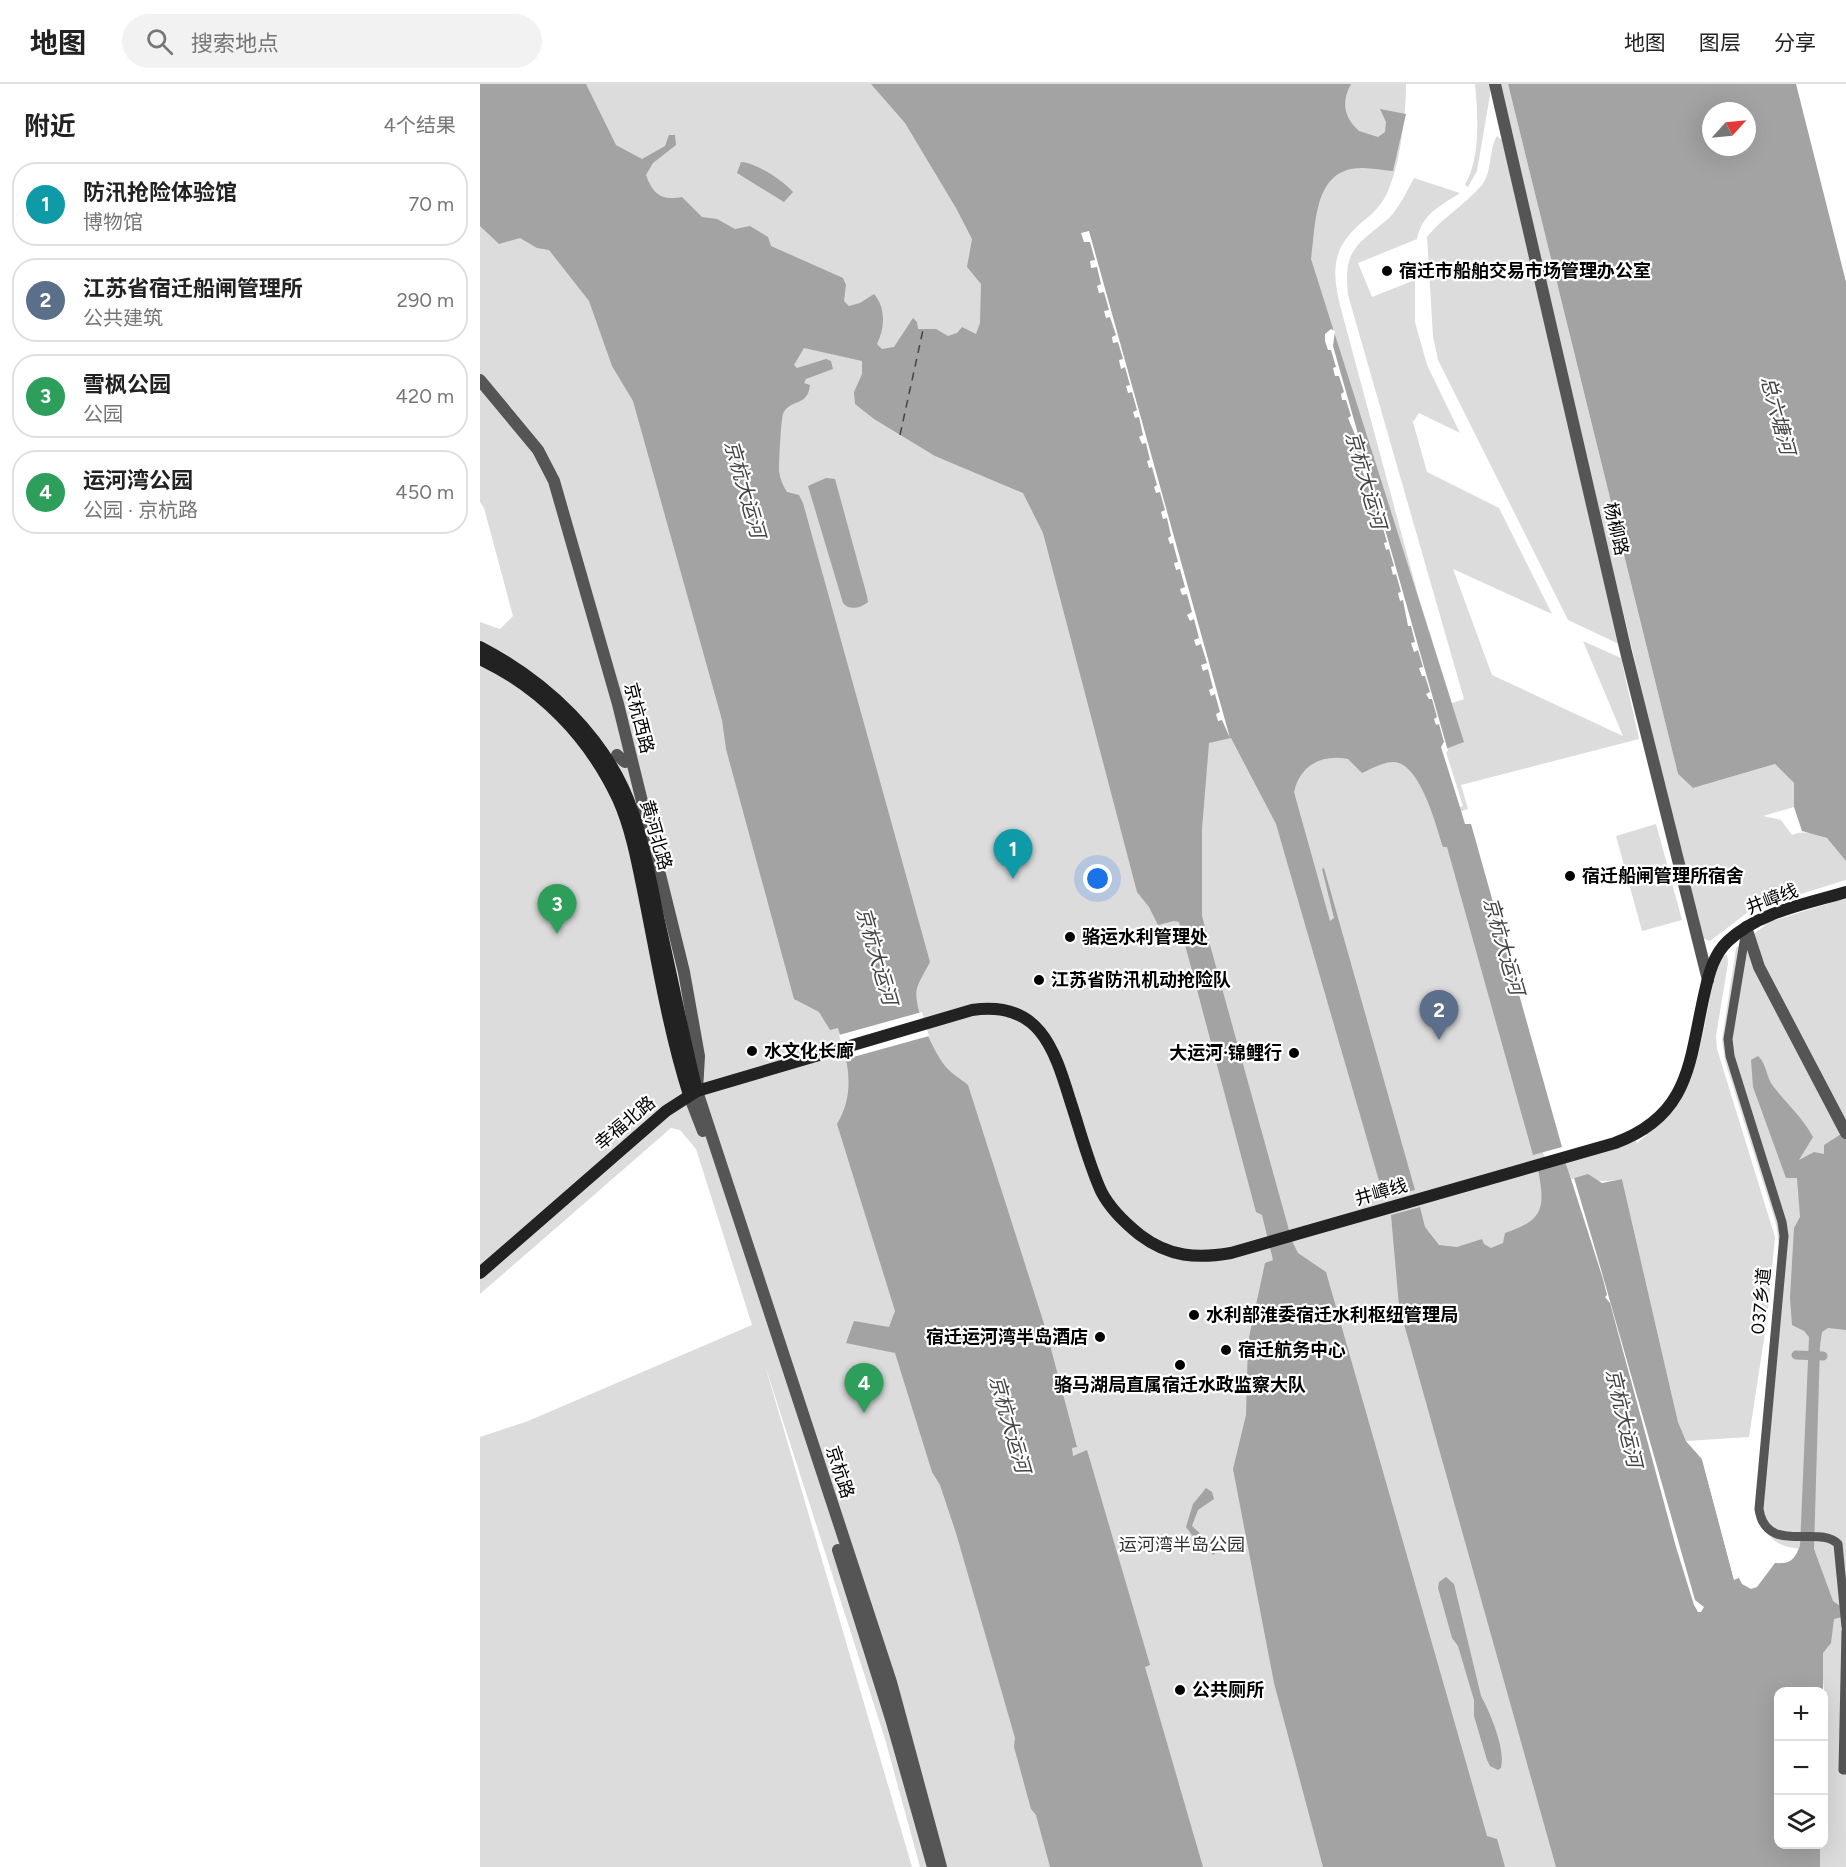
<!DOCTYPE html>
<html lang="zh">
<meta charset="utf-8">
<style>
:root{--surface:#fff;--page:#f2f2f2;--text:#222;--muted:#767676;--line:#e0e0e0;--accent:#d93025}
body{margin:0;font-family:Figtree,"Noto Sans SC",sans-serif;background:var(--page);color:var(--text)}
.controls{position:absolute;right:18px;bottom:18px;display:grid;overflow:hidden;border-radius:12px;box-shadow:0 6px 24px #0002}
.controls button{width:54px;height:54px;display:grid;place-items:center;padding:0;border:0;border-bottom:2px solid var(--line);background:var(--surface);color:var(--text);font:30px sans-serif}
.compass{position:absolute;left:1222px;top:18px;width:54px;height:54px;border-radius:50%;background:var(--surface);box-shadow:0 6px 24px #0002;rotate:63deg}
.you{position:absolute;left:618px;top:795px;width:21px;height:21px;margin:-15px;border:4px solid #fff;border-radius:50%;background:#1a73e8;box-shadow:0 0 0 9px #1a73e833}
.badge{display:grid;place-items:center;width:39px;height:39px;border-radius:50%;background:var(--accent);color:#fff;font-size:20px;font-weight:700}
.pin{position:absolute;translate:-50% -50px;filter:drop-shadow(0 2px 3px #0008)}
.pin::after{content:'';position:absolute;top:32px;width:21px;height:18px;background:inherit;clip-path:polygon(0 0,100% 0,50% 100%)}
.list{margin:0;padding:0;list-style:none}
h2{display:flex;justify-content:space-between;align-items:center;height:78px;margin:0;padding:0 24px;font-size:26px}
h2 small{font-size:20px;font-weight:400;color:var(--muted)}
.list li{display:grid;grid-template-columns:39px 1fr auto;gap:18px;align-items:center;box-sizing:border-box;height:84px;margin:0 12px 12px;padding:0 12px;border:2px solid var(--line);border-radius:24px}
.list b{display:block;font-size:22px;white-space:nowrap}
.list p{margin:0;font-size:20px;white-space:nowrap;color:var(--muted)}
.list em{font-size:20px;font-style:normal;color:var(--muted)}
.icon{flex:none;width:33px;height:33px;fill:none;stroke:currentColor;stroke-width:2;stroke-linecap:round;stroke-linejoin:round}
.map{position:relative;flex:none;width:1366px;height:1783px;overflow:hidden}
header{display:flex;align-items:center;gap:36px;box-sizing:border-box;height:84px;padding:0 30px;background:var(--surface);border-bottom:2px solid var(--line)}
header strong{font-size:28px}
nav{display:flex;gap:33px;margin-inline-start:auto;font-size:21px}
.search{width:420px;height:54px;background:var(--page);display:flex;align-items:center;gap:15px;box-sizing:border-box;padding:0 21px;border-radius:33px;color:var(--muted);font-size:22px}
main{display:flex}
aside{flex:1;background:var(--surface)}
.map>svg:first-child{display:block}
.green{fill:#dcdcdc}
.water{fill:#a3a3a3;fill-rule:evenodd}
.pier{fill:#fff}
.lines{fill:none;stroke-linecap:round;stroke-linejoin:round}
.canal{stroke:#a3a3a3;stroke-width:9}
.ferry{stroke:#444;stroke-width:1.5;stroke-dasharray:8 6;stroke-linecap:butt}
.minor{stroke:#555;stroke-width:9}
.tertiary{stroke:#555;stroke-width:12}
.secondary{stroke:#222;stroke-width:12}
.poi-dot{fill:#000;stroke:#fff;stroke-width:2}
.labels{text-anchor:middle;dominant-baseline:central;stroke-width:4.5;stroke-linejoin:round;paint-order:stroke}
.poi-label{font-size:18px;font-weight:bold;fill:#000;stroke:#fff;text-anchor:start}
.street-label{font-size:18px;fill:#000;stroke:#fff}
.park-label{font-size:18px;fill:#333;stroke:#fff}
.water-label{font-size:20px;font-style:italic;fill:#444;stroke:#fff}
</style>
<header>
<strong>地图</strong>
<div class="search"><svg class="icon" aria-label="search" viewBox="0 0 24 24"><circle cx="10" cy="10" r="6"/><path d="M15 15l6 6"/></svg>搜索地点</div>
<nav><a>地图</a><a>图层</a><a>分享</a></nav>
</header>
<main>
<aside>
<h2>附近<small>4个结果</small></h2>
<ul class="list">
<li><span class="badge" style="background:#0f9aa8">1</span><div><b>防汛抢险体验馆</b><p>博物馆</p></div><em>70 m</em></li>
<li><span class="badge" style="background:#5c6f8a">2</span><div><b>江苏省宿迁船闸管理所</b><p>公共建筑</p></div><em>290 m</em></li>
<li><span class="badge" style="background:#2e9e5b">3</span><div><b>雪枫公园</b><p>公园</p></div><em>420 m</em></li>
<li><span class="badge" style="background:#2e9e5b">4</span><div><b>运河湾公园</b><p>公园 · 京杭路</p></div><em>450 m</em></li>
</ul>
</aside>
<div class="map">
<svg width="1366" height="1783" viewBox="0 0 1366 1783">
<rect width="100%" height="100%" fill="#fff"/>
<g class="green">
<path d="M0,0H926C926,31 920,82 907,109C898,129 883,135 870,150C850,172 854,198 861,225L938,511L972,619L984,615L868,211C863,163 878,161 909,134C919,124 927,107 934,94L980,109C960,122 942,130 937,155L878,179L892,213L935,196V238L947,281L980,349L939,329L933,338L947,388L1019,424L1072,530L973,485L1012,591L1143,652L1103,557L1141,574L1159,655L981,701L988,725L969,731L1262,1783H440L405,1655L284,1278L432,1783H0V1353L48,1337L272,1241L216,1065L200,1046L191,1044L0,1210V538L20,545L33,532L4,424L0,418Z"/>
<path d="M995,0H1010V11L997,87L988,103L985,101C1001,72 998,32 995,0Z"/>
<path d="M1017,0H1028L1198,690L1213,704L1295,680L1314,699V723L1283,732L1301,736L1312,751C1331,743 1360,755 1366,777C1366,783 1366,791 1366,796L1272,825L1230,857L1222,854L1198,757Z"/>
<path d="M1017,52L1022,56L1139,560L1088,536L958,276L953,252L947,153C963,133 986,120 1002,101C1013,86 1008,67 1017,52Z"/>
<polygon points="1176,740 1202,836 1162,847 1136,752"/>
<path d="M1366,814V1783H1339V1761L1344,1760V1608L1334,1465C1298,1465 1289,1459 1275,1426L1299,1161L1296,1140L1245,977L1242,956L1256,864L1289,838Z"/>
<path d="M1247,871L1248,879L1236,952L1237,965L1295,1153L1287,1236L1269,1353L1206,1357L1198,1338L1142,1095C1123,1099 1109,1096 1091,1095L1085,1077L1156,1056L1157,1059C1223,1008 1219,956 1237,881L1243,872Z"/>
</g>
<g class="water">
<path d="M0,0H106L136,61L162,75L185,62L189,51H195L196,61L173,79L166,91C173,110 181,117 202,113L222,133L237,135L255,145L270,142L288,153L291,162L363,194L366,201L364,217L369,222L380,219L394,210C406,224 405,244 397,260L402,265L414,263L433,234L437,238L438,245H456L468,252L477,249L482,243L496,250L500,239L501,200L487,183L492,155L476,124L425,39L391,0H871C861,18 864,34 879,47L898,53L905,48L906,38L900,25L926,30L913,87C900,86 885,82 871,85C833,93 836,144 831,175L984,658L963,666L985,740H991L1082,1063L1053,1071L967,763H963C956,741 940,678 913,678C903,678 891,685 882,689L868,675C842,670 820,681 814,708L850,837L854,834L842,785L844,784L935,1106L904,1114L796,740L751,654L729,659L722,745V832L812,1157L818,1169L846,1188L1007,1752L1017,1755L1025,1783H843L794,1599L753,1385L766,1331L768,1258L785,1179L793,1176L782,1131L776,1128L699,838L694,837L678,841L669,823L657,808L563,449L543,409L455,372L394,335L375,320L374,308L382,290V277L324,264L314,281L317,284L346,275L351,277L353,285L326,295L324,299L330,301C328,323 309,315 303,330C301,334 299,379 299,387C300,395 303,402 307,408L319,411L323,419L450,878C446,886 440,895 437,904C432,922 454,969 466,983C472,990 481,995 488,1001L566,1246L597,1363L592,1364L593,1372L607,1366L670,1581L665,1583L723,1783H570L556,1731L551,1725L534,1663L535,1654L476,1449L460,1401L452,1388L415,1269L366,1259L374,1237L409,1243L415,1227L357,1040C376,1008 368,978 358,944L350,946L339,928L314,915L246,665L242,636L153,317L132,282L109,217L69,166L57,164L40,154L19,160L0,142Z"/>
<path d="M1028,0H1316L1366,198V777L1347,754L1322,747L1314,723V699L1295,680L1213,704L1198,690ZM1231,27H1267V63H1231Z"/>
<path d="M261,78C277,79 303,97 313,108L304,118L257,89Z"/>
<path d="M346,394L355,395L387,512L388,518C381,524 369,527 363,519L328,402Z"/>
<path d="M1278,972C1287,980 1286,993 1293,1002C1306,1019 1323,1034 1333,1053L1319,1076L1334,1068L1344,1070V1061L1366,1047V1246L1348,1244L1342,1248L1340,1262L1334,1465L1353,1517L1360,1522L1366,1532L1354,1535L1351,1559L1343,1569V1607L1298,1608V1760L1340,1761V1783H1076L919,1222L911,1131L940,1123L945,1143L959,1161L977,1163L1002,1155L1004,1160L1011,1164L1023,1159L1025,1149C1065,1136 1065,1123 1058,1085L1085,1077L1091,1095L1108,1090L1122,1099L1142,1095L1198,1338L1206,1357L1222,1375L1254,1495L1259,1494L1262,1500L1271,1505L1277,1503L1295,1479C1311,1480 1314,1476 1320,1462L1329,1253L1324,1247L1312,1241L1310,1214L1314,1144L1320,1133L1317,1094H1306L1273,1003L1271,976Z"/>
<polygon points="726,1404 732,1408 734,1415 718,1426 712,1442 737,1465 734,1471 721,1463 706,1443 713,1420"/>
<path d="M966,1493L974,1500L1001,1612C1010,1628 1026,1666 1021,1684L1018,1686L1010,1682L1007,1676L994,1632V1616L978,1562L972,1554L958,1504L959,1498Z"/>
</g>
<g class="pier">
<polygon points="609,147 750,654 742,636 738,637 736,630 740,628 735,610 731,612 729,606 733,604 728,585 723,587 721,581 727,579 721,560 716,562 714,556 719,554 714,535 710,537 707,531 712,528 707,510 702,511 700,505 705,503 700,485 696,486 694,479 698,478 693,459 690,460 688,454 691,452 687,434 683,435 681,428 685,426 680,408 676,409 674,403 677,401 672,383 669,384 667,377 670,376 666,359 662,360 659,353 663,351 659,333 655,334 653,328 657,326 652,308 648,309 646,302 650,301 645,283 641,285 639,276 643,275 638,258 633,259 632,253 636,251 630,233 626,234 624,227 629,226 624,208 619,209 617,202 621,200 617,183 611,184 610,177 615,176 610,158 604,158 601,149"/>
<polygon points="851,245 855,247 853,262 968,667 966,668 983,722 980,723 961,663 964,658 959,640 956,641 954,635 957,633 952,615 949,615 946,610 950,608 945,592 942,592 939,584 943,583 938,566 934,568 931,559 935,558 931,542 928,542 923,516 920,517 918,509 921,508 916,490 913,491 911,483 914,482 909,465 906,466 904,459 907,458 902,441 899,442 895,416 891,417 889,410 893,408 888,391 884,392 882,384 885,383 880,365 877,366 875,359 878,358 868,334 871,332 866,316 862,316 861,310 864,308 859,292 855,292 853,284 856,283 851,266 848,266 845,257 845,250"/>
<polygon points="442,928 449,952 366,975 359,951"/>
<polygon points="1094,1094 1116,1168 1215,1516 1224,1523 1221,1528 1218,1528 1214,1521 1196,1463 1130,1219 1125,1213 1127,1211 1123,1195 1091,1095"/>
<polygon points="1206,1357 1209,1357 1225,1374 1256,1492 1262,1492 1254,1496 1222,1375"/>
</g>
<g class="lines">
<polyline class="canal" points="1316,1271 1343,1272"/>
<polyline class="ferry" points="420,351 443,246"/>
<g class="minor">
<path d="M1266,846L1248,955L1250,972L1302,1138L1304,1152L1279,1425C1286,1472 1340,1440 1358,1460L1366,1543"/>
<polyline points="1366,1547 1363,1686 1366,1686"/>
</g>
<g class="tertiary">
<polyline points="1015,0 1146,568 1228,896"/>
<polyline points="0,296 58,366 74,397 138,620 204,888 219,972 217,1007 411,1598 461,1783"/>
<polyline points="137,671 145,678 150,672"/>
<polyline points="1266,843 1279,883 1366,1049"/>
<polyline points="209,1011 223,1047"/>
<polyline points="358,1466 412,1638 453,1783"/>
</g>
<g class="secondary">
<path d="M0,563C67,598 127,654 152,726C165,762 171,800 179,837C192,894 203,951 217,1007"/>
<path d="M0,575C61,604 109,653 138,715C152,746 158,782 165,816C178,881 189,948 209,1011"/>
<path d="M0,1189L186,1027L217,1007L492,926C559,916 574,964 590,1016C600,1046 608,1078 621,1107C630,1125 645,1139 660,1151C689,1173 717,1175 751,1169L1135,1059C1212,1031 1209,975 1225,907C1229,889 1234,870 1248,857C1279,828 1326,820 1366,808"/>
</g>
</g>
<g class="poi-dot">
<circle cx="907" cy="187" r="6"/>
<circle cx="1090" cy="792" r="6"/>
<circle cx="590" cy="853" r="6"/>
<circle cx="559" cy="896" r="6"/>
<circle cx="272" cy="967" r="6"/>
<circle cx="814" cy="969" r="6"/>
<circle cx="714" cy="1231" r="6"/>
<circle cx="620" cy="1253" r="6"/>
<circle cx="746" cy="1266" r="6"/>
<circle cx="700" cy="1281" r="6"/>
<circle cx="700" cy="1606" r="6"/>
</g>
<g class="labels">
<g class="poi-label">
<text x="919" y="187">宿迁市船舶交易市场管理办公室</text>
<text x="1102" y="792">宿迁船闸管理所宿舍</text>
<text x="602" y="853">骆运水利管理处</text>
<text x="571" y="896">江苏省防汛机动抢险队</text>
<text x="284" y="967">水文化长廊</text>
<text x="802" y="969" text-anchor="end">大运河·锦鲤行</text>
<text x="726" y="1231">水利部淮委宿迁水利枢纽管理局</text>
<text x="608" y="1253" text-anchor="end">宿迁运河湾半岛酒店</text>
<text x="758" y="1266">宿迁航务中心</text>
<text x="700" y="1301" text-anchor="middle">骆马湖局直属宿迁水政监察大队</text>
<text x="712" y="1606">公共厕所</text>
</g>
<g class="street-label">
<text transform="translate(1136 445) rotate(77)">杨柳路</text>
<text transform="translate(159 634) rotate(76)">京杭西路</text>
<text transform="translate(176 751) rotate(74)">黄河北路</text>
<text transform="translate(1292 815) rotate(-21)">井嶂线</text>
<text transform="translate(145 1039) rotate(-40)">幸福北路</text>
<text transform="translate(901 1108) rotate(-16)">井嶂线</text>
<text transform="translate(1281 1217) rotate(-84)">037乡道</text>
<text transform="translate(360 1388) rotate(72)">京杭路</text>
</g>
<g class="park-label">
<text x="702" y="1461">运河湾半岛公园</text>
</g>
<g class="water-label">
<text transform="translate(1298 331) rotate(75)">总六塘河</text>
<text transform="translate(886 396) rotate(74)">京杭大运河</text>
<text transform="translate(265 405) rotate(74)">京杭大运河</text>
<text transform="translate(1024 862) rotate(74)">京杭大运河</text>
<text transform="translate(397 872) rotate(74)">京杭大运河</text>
<text transform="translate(1144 1334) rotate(77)">京杭大运河</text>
<text transform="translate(530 1340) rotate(74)">京杭大运河</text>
</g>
</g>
</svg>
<div class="controls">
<button>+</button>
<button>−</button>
<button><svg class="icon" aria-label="layers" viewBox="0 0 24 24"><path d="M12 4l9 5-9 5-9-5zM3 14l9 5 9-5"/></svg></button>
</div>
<svg class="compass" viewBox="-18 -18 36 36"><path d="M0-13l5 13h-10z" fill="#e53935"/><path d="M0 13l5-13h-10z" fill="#767676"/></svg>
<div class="you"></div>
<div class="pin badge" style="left:533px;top:795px;background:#0f9aa8">1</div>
<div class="pin badge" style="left:959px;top:956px;background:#5c6f8a">2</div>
<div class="pin badge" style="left:77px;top:850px;background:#2e9e5b">3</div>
<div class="pin badge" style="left:384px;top:1329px;background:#2e9e5b">4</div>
</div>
</main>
